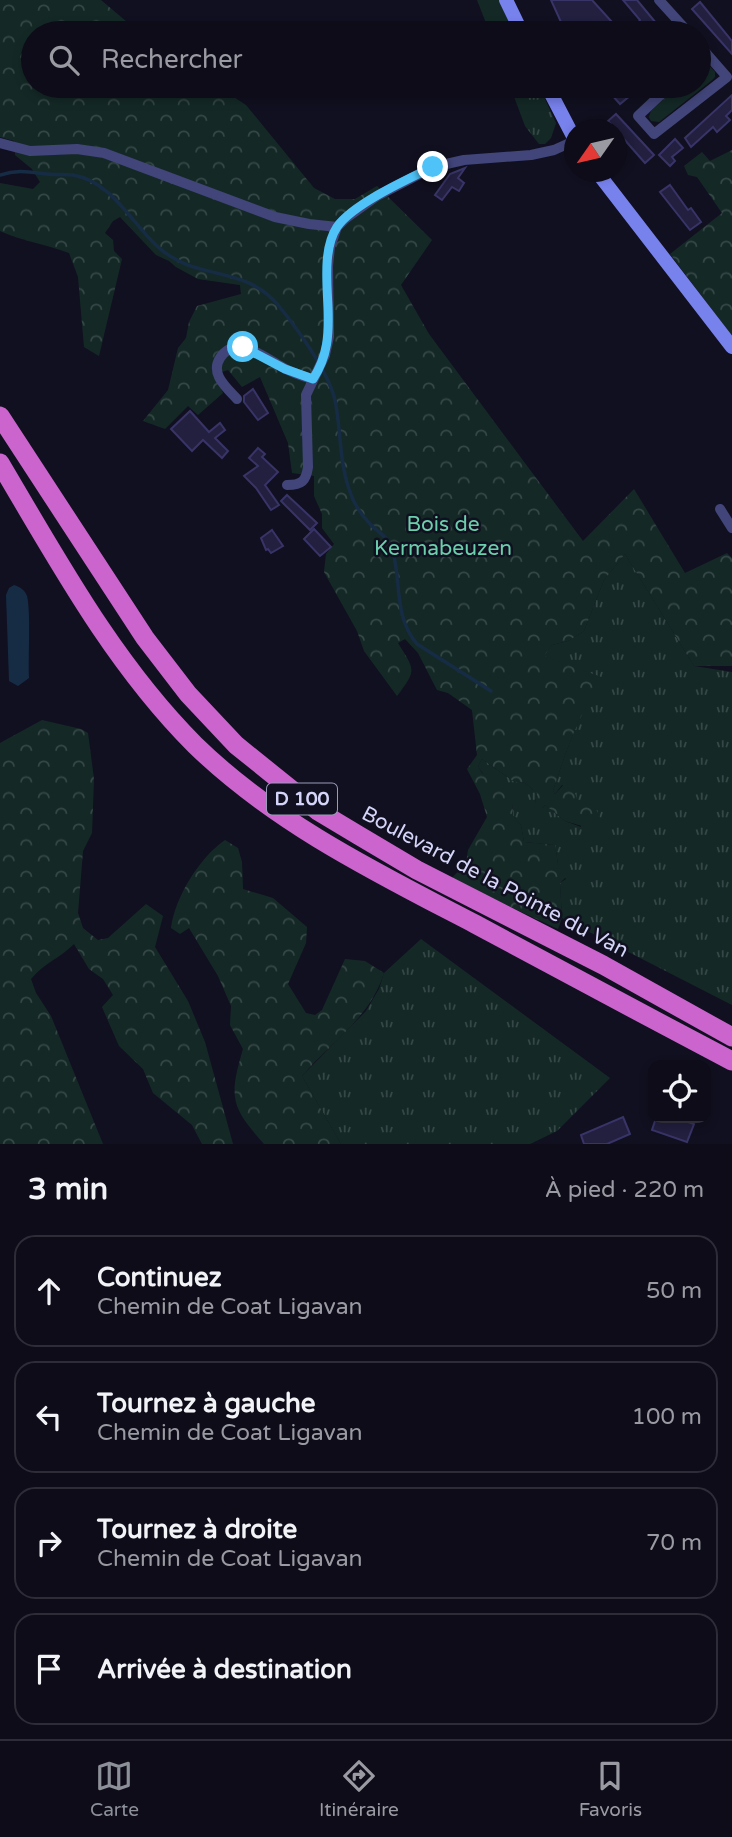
<!DOCTYPE html>
<html lang="fr">
<meta charset="utf-8">
<style>
:root{--surface:#0d0c18;--page:#1b1a25;--text:#f1f3f6;--muted:#9a9ba2;--line:#2d2c37;--accent:#8c9099}
body{margin:0;font-family:"Varela Round",sans-serif;background:var(--page);color:var(--text)}
.controls{position:absolute;right:21px;bottom:21px;display:grid;overflow:hidden;border-radius:14px;box-shadow:0 4px 10px #0003}
.controls button{width:63px;height:63px;display:grid;place-items:center;padding:0;border:0;border-bottom:2px solid var(--line);background:var(--surface);color:var(--text);font:35px sans-serif}
.compass{position:absolute;left:564px;top:119px;width:63px;height:63px;border-radius:50%;background:var(--surface);box-shadow:0 4px 10px #0003;rotate:236deg}
.stop{position:absolute;width:21px;height:21px;margin:-16px;border:5px solid #4fc3f7;border-radius:50%;background:#fff}
.stop.end{background:#4fc3f7;border-color:#fff;box-shadow:0 2px 7px #0008}
.list{margin:0;padding:0;list-style:none}
h2{display:flex;justify-content:space-between;align-items:center;height:91px;margin:0;padding:0 28px;font-size:30px}
h2 small{font-size:23px;font-weight:400;color:var(--muted)}
.list li{display:grid;grid-template-columns:46px 1fr auto;gap:21px;align-items:center;box-sizing:border-box;height:112px;margin:0 14px 14px;padding:0 14px;border:2px solid var(--line);border-radius:21px}
.list b{display:block;font-size:26px;white-space:nowrap}
.list p{margin:0;font-size:23px;white-space:nowrap;color:var(--muted)}
.list em{font-size:23px;font-style:normal;color:var(--muted)}
.icon{flex:none;width:38px;height:38px;fill:none;stroke:currentColor;stroke-width:2;stroke-linecap:round;stroke-linejoin:round}
.map{position:relative;flex:none;width:732px;height:1144px;overflow:hidden}
.search{position:absolute;background:var(--surface);box-shadow:0 4px 10px #0003;left:21px;right:21px;top:21px;height:77px;display:flex;align-items:center;gap:18px;box-sizing:border-box;padding:0 24px;border-radius:38px;color:var(--muted);font-size:26px}
.sheet{height:595px;background:var(--surface)}
nav{display:flex;justify-content:space-around;align-items:center;box-sizing:border-box;height:98px;border-top:2px solid var(--line);background:var(--surface);font-size:19px;color:var(--muted)}
nav a{display:grid;justify-items:center;gap:4px}
nav .on{color:var(--accent)}
.map>svg:first-child{display:block}
.grass{fill:url(#grass-tufts)}
.forest{fill:url(#forest-crowns)}
.water{fill:#162c45}
.lines{fill:none;stroke-linecap:round;stroke-linejoin:round}
.stream{stroke:#162c45;stroke-width:3.5}
.building{fill:#221f3f;stroke:#383468;stroke-width:2}
.minor{stroke:#414579;stroke-width:10}
.secondary{stroke:#7882ed;stroke-width:14}
.trunk{stroke:#cc64ce;stroke-width:19}
.route{stroke:#4fc3f7;stroke-width:9}
.labels{text-anchor:middle;dominant-baseline:central;stroke-width:5;stroke-linejoin:round;paint-order:stroke}
.shield{fill:#111020;stroke:#9a9ab9;stroke-width:2}
.shield-label{font-size:19px;font-weight:bold;fill:#d5d5fa}
.park-label{font-size:21px;fill:#6ad0ac;stroke:#111020}
.street-label{font-size:21px;fill:#d5d5fa;stroke:#111020}
</style>
<div class="map">
<svg width="732" height="1144" viewBox="0 0 732 1144">
<defs>
<pattern id="grass-tufts" width="24" height="20" patternUnits="userSpaceOnUse" patternTransform="scale(1.75)"><rect width="24" height="20" fill="#142926"/><path d="M3 7l-1-3M5 7V3M7 7l1-3M15 17l-1-3M17 17v-4M19 17l1-3" fill="none" stroke="#354746"/></pattern>
<pattern id="forest-crowns" width="20" height="18" patternUnits="userSpaceOnUse" patternTransform="scale(1.75)"><rect width="20" height="18" fill="#142926"/><path d="M2 6a3 3 0 1 1 6 0M12 15a3 3 0 1 1 6 0" fill="none" stroke="#354746"/></pattern>
</defs>
<rect width="100%" height="100%" fill="#111020"/>
<g class="grass">
<polygon points="477,0 499,0 514,33 490,33"/>
<polygon points="708,64 715,72 715,77 711,81 659,122 651,121 649,117 651,111 678,86 699,86 699,66"/>
<polygon points="510,86 539,86 556,123 551,138 545,144 539,144 525,126"/>
<path d="M625,554L694,666L732,672V1005L562,918L560,883L566,879L558,864L555,845L524,842L521,825L513,816C513,776 492,792 478,766L482,759L513,781L525,783L537,793L535,803L542,808L545,805L565,821L581,827C579,806 581,797 562,785L555,794L553,791C566,751 579,712 603,678L543,656L552,645L568,641L584,631L604,580Z"/>
<polygon points="421,939 610,1078 557,1131 530,1144 341,1144 302,1076 366,1011 379,989 384,973"/>
</g>
<g class="forest">
<path d="M0,0H101L140,33H33V86H217L246,105L314,188L335,199H355L377,186L432,240L401,285L429,334L583,541L634,489L685,573L727,553L732,558V666H694L625,554L604,580L584,631L568,641L552,645L544,656L604,678C579,712 566,751 553,791L555,794L567,781L576,778L579,781L580,788L575,793L579,804L594,805L601,819L592,829L565,821L545,805L541,809L538,808L535,803L537,793L525,783L513,781L482,759L478,766L482,773L509,790L512,794L513,816L521,825L524,842L555,845L558,864L566,866L569,874L560,883L562,918L558,929L451,879L466,863L468,850L487,817L480,794L467,769L477,755L472,710L448,693L437,690L418,653L405,639L398,643C415,671 417,669 397,696L364,651L357,631L324,572L326,554L334,544L322,528V514L314,496V476L292,473L288,443L260,377L242,387L228,370L215,374L223,393L198,415L188,406L165,429L143,421L168,390L178,348L186,338L189,322L197,306L241,294L240,285L198,279L176,267L169,261L156,255L120,217L113,221L105,233L113,240L114,251L122,259L99,356L84,347L78,277L69,253C46,244 22,241 0,231V183L33,189L40,182L32,169L15,155L14,141L0,137Z"/>
<polygon points="732,150 732,336 670,254 722,213 697,177 688,175 684,166 702,152 710,161"/>
<path d="M42,720L81,729L88,733L94,779L92,833L83,851L78,913L83,928L98,940L108,938L146,904L163,916L155,947L188,1001L205,1042L233,1144H202L192,1125L153,1093L143,1069L119,1046L102,1007L113,995L103,979L89,969L74,944C59,959 45,962 31,979L36,993L51,1016L103,1144H0V743Z"/>
<path d="M225,840L238,848L242,862L243,889L273,898L307,927L306,943L288,984L306,1013L315,1015L322,1010L345,959L365,961L384,973C370,1018 331,1042 302,1076L341,1144H264C230,1106 229,1097 243,1049L230,1025L231,1006L218,976L189,928L180,934L171,928C175,897 200,857 225,840Z"/>
</g>
<path class="water" d="M14,585C20,587 25,590 27,596C31,612 28,659 29,678L18,686L9,681L6,595L9,588Z"/>
<g class="lines">
<path class="stream" d="M0,175C17,169 30,172 47,174C56,175 65,174 73,175C112,182 130,221 157,246C195,282 244,264 278,305C297,328 328,371 335,400C341,429 339,460 349,489C353,502 361,515 371,525C378,532 389,538 392,548C402,581 393,616 417,644L491,691"/>
</g>
<g class="building">
<polygon points="551,0 592,0 622,33 584,33 580,24 563,32 559,23 561,22"/>
<polygon points="623,0 637,0 661,29 657,33 647,33 638,23 640,20"/>
<polygon points="700,2 732,41 732,54 692,9"/>
<polygon points="619,86 642,86 620,104 611,94"/>
<polygon points="732,95 732,110 726,116 730,120 717,132 713,127 691,147 685,138"/>
<polygon points="616,114 654,155 645,163 608,121"/>
<polygon points="675,139 683,148 672,157 675,161 670,166 659,155"/>
<polygon points="465,168 458,178 464,183 459,191 452,187 442,200 435,195 450,174"/>
<polygon points="670,185 688,210 691,208 701,222 690,230 660,192"/>
<polygon points="253,389 268,413 258,420 244,402 244,396"/>
<polygon points="190,411 209,432 220,423 225,430 215,438 228,451 222,458 203,440 192,451 171,429"/>
<polygon points="258,448 265,454 262,457 278,472 265,485 279,505 271,510 256,488 244,476 258,466 249,458"/>
<polygon points="287,495 317,523 310,530 281,501"/>
<polygon points="314,529 331,547 320,556 304,539"/>
<polygon points="272,530 283,546 271,553 268,549 266,550 261,538"/>
<polygon points="623,1117 630,1134 607,1144 584,1144 581,1135"/>
<polygon points="656,1118 676,1118 694,1124 687,1142 652,1130"/>
</g>
<g class="lines">
<g class="minor">
<polyline points="659,0 689,33"/>
<polyline points="670,86 638,116 654,134 727,77 699,45"/>
<polyline points="0,143 30,151 77,149 104,153 275,217 309,224 337,227"/>
<path d="M237,399C226,387 210,374 220,358C236,333 265,358 282,367C292,373 302,376 312,379"/>
<path d="M287,485C302,485 306,481 308,467L306,395L325,355L329,337L328,266L330,247L337,227L345,219L377,196L433,167L464,160L531,155L554,150L574,141"/>
<polyline points="720,509 732,528"/>
</g>
<g class="secondary">
<polyline points="506,0 522,33"/>
<polyline points="547,86 574,138"/>
<polyline points="597,172 732,347"/>
</g>
<g class="trunk">
<polyline points="0,416 145,638 188,694 236,745 318,811 358,835 417,870 603,965 732,1037"/>
<path d="M0,463C58,561 114,664 195,745C275,823 377,873 475,924C561,970 646,1016 732,1061"/>
</g>
</g>
<g class="lines">
<path class="route" d="M243,347L285,369L313,379C328,356 329,334 328,307C327,283 323,248 337,227C353,204 408,179 433,167"/>
</g>
<g class="labels">
<rect class="shield" x="267" y="783.5" width="70" height="31" rx="5"/>
<g class="shield-label">
<text x="302" y="799">D 100</text>
</g>
<g class="park-label">
<text x="443" y="524">Bois de<tspan x="443" dy="24">Kermabeuzen</tspan></text>
</g>
<g class="street-label">
<text transform="translate(495 882) rotate(28)">Boulevard de la Pointe du Van</text>
</g>
</g>
</svg>
<div class="controls">
<button><svg class="icon" aria-label="locate" viewBox="0 0 24 24"><circle cx="12" cy="12" r="6"/><path d="M12 2v4M12 18v4M2 12h4M18 12h4"/></svg></button>
</div>
<svg class="compass" viewBox="-18 -18 36 36"><path d="M0-13l5 13h-10z" fill="#e53935"/><path d="M0 13l5-13h-10z" fill="#9a9ba2"/></svg>
<div class="stop" style="left:243px;top:347px"></div>
<div class="stop end" style="left:433px;top:167px"></div>
<div class="search"><svg class="icon" aria-label="search" viewBox="0 0 24 24"><circle cx="10" cy="10" r="6"/><path d="M15 15l6 6"/></svg>Rechercher</div>
</div>
<section class="sheet">
<h2>3 min<small>À pied · 220 m</small></h2>
<ul class="list">
<li><svg class="icon" aria-label="ahead" viewBox="0 0 24 24"><path d="M12 20V5M6 11l6-6 6 6"/></svg><div><b>Continuez</b><p>Chemin de Coat Ligavan</p></div><em>50 m</em></li>
<li><svg class="icon" aria-label="left" viewBox="0 0 24 24"><path d="M17 20v-9H6M10 6l-5 5 5 5"/></svg><div><b>Tournez à gauche</b><p>Chemin de Coat Ligavan</p></div><em>100 m</em></li>
<li><svg class="icon" aria-label="right" viewBox="0 0 24 24"><path d="M7 20v-9h11M14 6l5 5-5 5"/></svg><div><b>Tournez à droite</b><p>Chemin de Coat Ligavan</p></div><em>70 m</em></li>
<li><svg class="icon" aria-label="arrive" viewBox="0 0 24 24"><path d="M6 21V4h12l-3 4 3 4H6"/></svg><div><b>Arrivée à destination</b></div></li>
</ul>
</section>
<nav>
<a class="on"><svg class="icon" aria-label="map" viewBox="0 0 24 24"><path d="M3 6l6-2 6 2 6-2v14l-6 2-6-2-6 2zM9 4v14M15 6v14"/></svg>Carte</a>
<a><svg class="icon" aria-label="directions" viewBox="0 0 24 24"><path d="M12 3l9 9-9 9-9-9zM9 14v-3h6M13 9l2 2-2 2"/></svg>Itinéraire</a>
<a><svg class="icon" aria-label="saved" viewBox="0 0 24 24"><path d="M7 4h10v16l-5-4-5 4z"/></svg>Favoris</a>
</nav>
